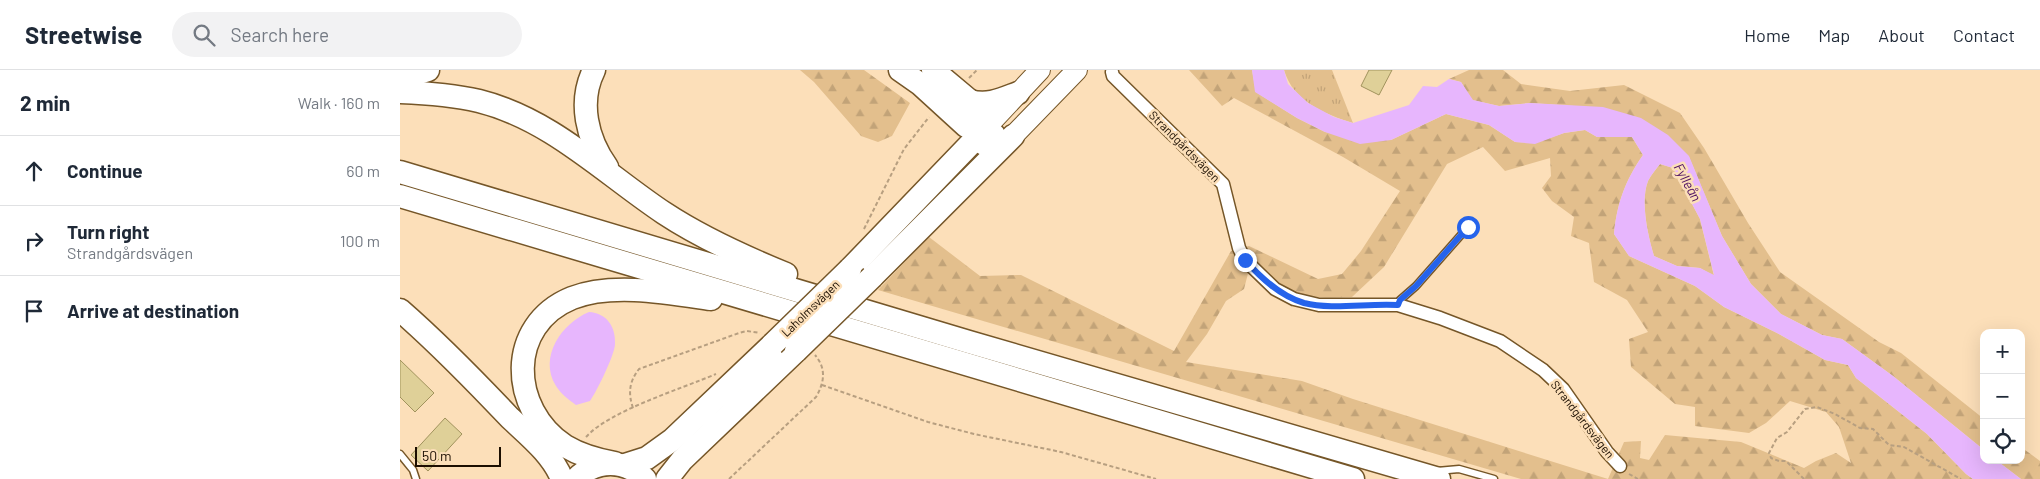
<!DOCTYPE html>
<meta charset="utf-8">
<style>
:root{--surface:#fff;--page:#f2f2f3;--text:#1f2937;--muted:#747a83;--line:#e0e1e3}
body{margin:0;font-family:Barlow,sans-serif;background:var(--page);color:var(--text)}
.controls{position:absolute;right:15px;bottom:15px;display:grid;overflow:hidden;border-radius:10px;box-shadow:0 5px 20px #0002}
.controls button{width:45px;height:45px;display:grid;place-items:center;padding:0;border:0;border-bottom:1px solid var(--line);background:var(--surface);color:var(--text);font:25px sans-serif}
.scale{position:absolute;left:15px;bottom:12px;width:86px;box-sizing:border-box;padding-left:5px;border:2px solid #1b0e00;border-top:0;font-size:14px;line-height:18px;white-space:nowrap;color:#1b0e00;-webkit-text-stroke:4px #fcdfb9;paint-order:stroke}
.stop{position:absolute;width:15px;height:15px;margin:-11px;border:4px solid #2563eb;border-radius:50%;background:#fff}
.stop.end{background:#2563eb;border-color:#fff;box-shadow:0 1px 5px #0008}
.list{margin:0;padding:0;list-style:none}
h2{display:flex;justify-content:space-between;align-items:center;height:65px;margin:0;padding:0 20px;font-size:21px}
h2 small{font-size:16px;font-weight:400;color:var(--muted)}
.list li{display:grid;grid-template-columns:32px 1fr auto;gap:15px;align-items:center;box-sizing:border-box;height:70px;padding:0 20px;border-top:1px solid var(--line)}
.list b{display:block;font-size:19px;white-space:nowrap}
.list p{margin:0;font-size:16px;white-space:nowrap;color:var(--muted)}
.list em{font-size:16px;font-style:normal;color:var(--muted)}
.icon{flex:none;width:28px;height:28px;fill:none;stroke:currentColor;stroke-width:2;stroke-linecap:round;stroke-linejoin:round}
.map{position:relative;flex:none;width:1640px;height:409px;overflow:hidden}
header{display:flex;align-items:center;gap:30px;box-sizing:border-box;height:70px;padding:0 25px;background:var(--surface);border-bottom:1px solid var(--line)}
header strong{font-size:24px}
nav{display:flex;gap:28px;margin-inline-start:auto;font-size:18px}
.search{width:350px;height:45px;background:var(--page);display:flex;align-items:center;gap:12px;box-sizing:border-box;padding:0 18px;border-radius:28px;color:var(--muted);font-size:19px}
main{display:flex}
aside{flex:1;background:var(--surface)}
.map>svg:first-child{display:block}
.grass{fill:url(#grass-tufts)}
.forest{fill:url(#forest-firs);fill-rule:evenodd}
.water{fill:#e7b6fd;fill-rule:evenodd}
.building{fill:#dfd098;stroke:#a1935d}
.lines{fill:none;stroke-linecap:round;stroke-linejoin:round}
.lane-casing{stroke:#755628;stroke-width:9}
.street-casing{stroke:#755628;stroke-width:15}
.primary-casing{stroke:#755628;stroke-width:22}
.highway-casing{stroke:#755628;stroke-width:25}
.path{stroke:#b79f80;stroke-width:2;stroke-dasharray:4 2.5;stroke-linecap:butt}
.lane{stroke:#fff;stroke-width:6}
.street{stroke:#fff;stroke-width:12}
.primary{stroke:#fff;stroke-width:20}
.highway{stroke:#fff;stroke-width:22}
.highway-bridge-casing{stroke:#755628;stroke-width:25;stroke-linecap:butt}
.highway-bridge{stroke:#fff;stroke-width:22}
.route{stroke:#2563eb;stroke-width:6}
.labels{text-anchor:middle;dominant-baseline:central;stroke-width:5;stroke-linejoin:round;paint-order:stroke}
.street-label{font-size:12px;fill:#1b0e00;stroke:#fcdfb9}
.water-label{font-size:14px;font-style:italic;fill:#4e1163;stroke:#fcdfb9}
</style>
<header>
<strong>Streetwise</strong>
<div class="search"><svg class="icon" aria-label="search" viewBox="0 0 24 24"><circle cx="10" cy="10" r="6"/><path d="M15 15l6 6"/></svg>Search here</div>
<nav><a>Home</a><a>Map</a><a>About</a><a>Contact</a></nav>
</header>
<main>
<aside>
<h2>2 min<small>Walk · 160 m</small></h2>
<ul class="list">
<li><svg class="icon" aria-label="ahead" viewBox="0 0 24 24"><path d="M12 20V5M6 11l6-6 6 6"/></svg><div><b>Continue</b></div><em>60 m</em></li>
<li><svg class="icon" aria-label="right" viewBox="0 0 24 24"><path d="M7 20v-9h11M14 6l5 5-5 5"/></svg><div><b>Turn right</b><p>Strandgårdsvägen</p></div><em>100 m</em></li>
<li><svg class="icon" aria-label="arrive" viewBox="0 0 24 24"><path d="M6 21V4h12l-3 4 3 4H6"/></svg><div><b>Arrive at destination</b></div></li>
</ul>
</aside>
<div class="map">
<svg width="1640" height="409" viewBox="0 0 1640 409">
<defs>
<pattern id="grass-tufts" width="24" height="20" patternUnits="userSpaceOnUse" patternTransform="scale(1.25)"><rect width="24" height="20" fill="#e3bf8d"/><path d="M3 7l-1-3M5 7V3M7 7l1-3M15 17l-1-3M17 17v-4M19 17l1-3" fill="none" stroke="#c2a378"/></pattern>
<pattern id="forest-firs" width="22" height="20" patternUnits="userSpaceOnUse" patternTransform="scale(1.25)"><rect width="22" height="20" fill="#e3bf8d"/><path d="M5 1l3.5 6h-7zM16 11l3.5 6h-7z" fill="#c2a378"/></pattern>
</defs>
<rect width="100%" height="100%" fill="#fcdfb9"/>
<path class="grass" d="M884,0H932L953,53C924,44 893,31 884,0Z"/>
<g class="forest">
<polygon points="400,0 464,0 510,33 492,66 478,72 461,66 414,12"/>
<path d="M789,0H852L856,22L897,48L925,62L991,70L1046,44L1089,55L1115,72L1135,73L1164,63L1185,60L1197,67H1232L1243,85C1225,111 1217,133 1214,164L1229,186L1295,216L1324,237L1377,263L1425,290L1448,295L1456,308L1527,364L1566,404L1573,409H1121L478,220L529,167L580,206L621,205L774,281L831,181L849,176L918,209L942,204L961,181L1000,121L943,87L834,28L822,36ZM1083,77L1105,101L1150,88L1151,106L1142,118L1152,131L1174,147L1171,166L1189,173L1194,212L1227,230L1248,262L1229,269L1231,297L1275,334L1295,337V356L1349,363L1366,353L1390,331L1426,342L1439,357L1451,393L1436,383L1416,391L1404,398L1341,372L1265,365L1249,390L1240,388L1241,371L1224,372L1208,409L953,329L902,311L786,292L807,264L826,231L844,219L852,188C859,196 867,208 876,214C899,229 926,228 952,227L984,197L1047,94Z"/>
<polygon points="1069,0 1103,0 1121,14 1170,21 1224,15 1280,43 1304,78 1348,153 1380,202 1479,272 1501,283 1584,349 1584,380 1493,306 1442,269 1422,265 1381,244 1351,214 1322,166 1289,87 1203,38 1130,33 1099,36 1072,30 1061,12 1049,9"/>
<path d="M1260,94L1273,98L1300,149L1314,206L1300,198L1277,196L1254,186C1248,166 1240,131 1248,111C1251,105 1256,99 1260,94Z"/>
<polygon points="1621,377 1640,391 1640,409 1621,409 1596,390 1621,390"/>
</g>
<g class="water">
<path d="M852,0H884L888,14L908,33L934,47L953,53L1009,35L1023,16L1037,17L1049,9L1061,12L1073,30L1099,36L1130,33L1203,37L1241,48L1268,65L1289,86L1322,166L1351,214L1381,244L1422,265L1442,269L1493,306L1584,380V390H1596L1621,409H1573L1566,404L1527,364L1456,308L1448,295L1425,290L1377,263L1324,237L1295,216L1229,186L1214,164C1217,133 1225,111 1243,85L1232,67H1197L1185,60L1164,63L1135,74L1115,72L1089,55L1046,44L991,70L960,74L925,62L897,48L855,22ZM1260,94L1273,98L1300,149L1314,205L1300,198L1277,196L1254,186C1248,166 1240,131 1248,111C1251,105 1256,99 1260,94Z"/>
<path d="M189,242C206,243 216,256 215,274C215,284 197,321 190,331L176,335C168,329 161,324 156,316C138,287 162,253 189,242Z"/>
</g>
<g class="building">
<polygon points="969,0 992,0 979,25 961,16"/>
<polygon points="0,290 34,323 15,342 0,327"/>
<polygon points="45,348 62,364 28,401 11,385"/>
</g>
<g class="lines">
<defs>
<g id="lane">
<polyline points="998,235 1000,230 1016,216 1068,157"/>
<polyline points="0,384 13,400 16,409"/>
<polyline points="1037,401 1059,399 1094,409"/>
</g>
<polyline id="street" points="712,2 713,6 823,114 839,178 845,190 875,219 894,229 919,235 998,235 1040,248 1100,271 1143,300 1163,319 1207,382 1220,396"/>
<g id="primary">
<polyline points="582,62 640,0"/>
<polyline points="613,66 677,0"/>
</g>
<g id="highway">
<path d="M194,0C178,32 187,69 207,97"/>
<polyline points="500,0 520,14 566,56 594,65"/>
<polyline points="533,0 570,31 581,52 584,74"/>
<polyline points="0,9 28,0"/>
<path d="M0,22C27,23 53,25 79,31C151,49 204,103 264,143C302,168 344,187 386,204"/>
<path d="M570,31C588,36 602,29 618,23"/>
<polyline points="0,102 569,272 1039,409"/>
<polyline points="0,126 953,409"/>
<polyline points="450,199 582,62"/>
<polyline points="472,207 613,66"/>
<path d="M0,240C39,274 75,311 110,348C129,366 152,384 162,409"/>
<path d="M215,393C197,390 180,385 165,376C109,339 106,255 172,228C212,212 270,223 311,229"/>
<polyline points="225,395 247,388 272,370 373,274"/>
<path d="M176,409C196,389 225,389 245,409"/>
<polyline points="267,409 282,390 396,281"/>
</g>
</defs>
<use href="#lane" class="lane-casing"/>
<use href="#street" class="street-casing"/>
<use href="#primary" class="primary-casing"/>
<use href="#highway" class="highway-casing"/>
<g class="path">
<polyline points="569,8 577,0"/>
<polyline points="464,159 504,79 529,47"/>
<polyline points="422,315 528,352 574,364 661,382 756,409"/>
<path d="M233,338C228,323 229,312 239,299L339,263L347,261L360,263"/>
<path d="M186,367C209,341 281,319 316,304"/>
<polyline points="1229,404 1238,409"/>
<path d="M329,409L416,327C424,313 427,299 415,285"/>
<polyline points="1404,409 1386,391 1379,391 1371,388 1369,383 1377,368 1387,362 1405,339 1417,337 1435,344 1460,358 1473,359 1489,375 1504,377 1561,409"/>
</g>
<use href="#lane" class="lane"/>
<use href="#street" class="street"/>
<use href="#primary" class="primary"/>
<use href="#highway" class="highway"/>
<defs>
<g id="highway-bridge">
<polyline points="373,274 450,199"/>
<polyline points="396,281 472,207"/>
</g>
</defs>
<use href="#highway-bridge" class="highway-bridge-casing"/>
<use href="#highway-bridge" class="highway-bridge"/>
</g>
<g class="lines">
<path class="route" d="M845,190C861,208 880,226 904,233C932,240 968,233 998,235L1000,230L1016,216L1068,157"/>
</g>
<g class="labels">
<g class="street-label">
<text transform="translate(785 76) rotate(45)">Strandgårdsvägen</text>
<text transform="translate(410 238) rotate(-44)">Laholmsvägen</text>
<text transform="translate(1183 349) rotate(52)">Strandgårdsvägen</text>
</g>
<g class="water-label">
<text transform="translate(1288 112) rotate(61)">Fylleån</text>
</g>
</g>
</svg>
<div class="controls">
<button>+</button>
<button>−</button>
<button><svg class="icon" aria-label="locate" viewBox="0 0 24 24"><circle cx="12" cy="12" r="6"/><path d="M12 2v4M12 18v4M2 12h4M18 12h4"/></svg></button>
</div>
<div class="scale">50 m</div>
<div class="stop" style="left:1068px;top:157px"></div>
<div class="stop end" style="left:845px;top:190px"></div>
</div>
</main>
